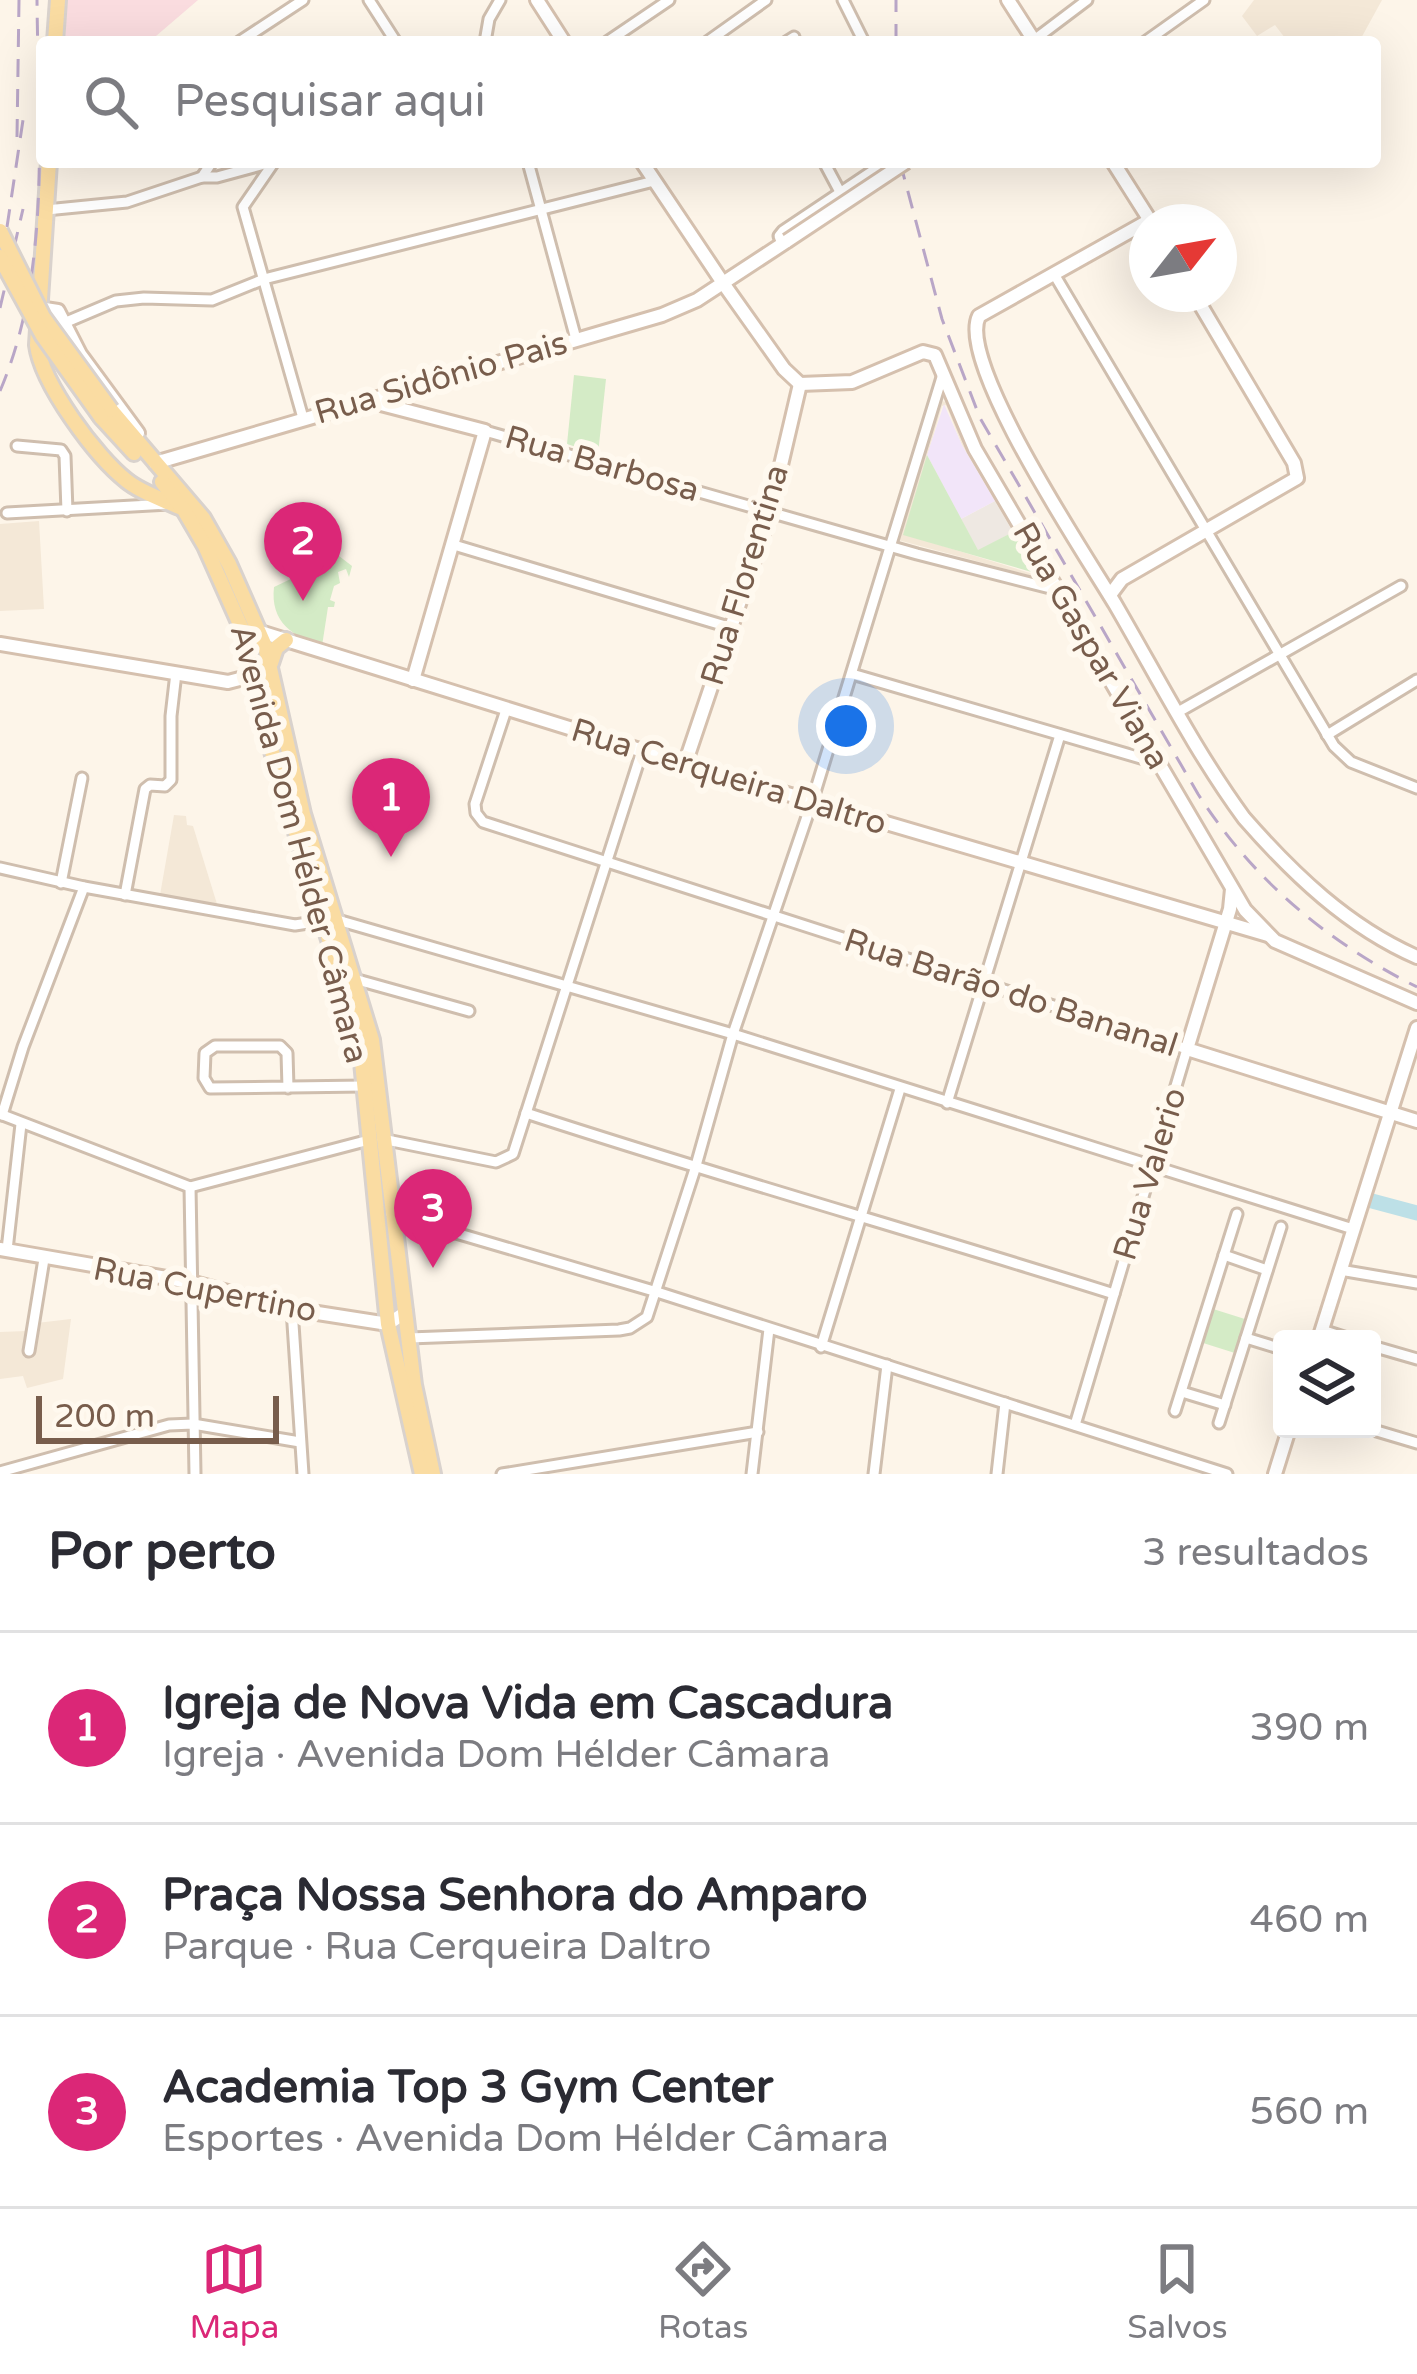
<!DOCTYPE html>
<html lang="pt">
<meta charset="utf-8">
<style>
:root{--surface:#fff;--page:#f2f2f3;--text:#2b2b33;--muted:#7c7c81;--line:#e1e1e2;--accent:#db2777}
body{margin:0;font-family:"Varela Round",sans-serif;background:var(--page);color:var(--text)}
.controls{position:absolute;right:36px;bottom:36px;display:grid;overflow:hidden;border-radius:12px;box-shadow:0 12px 48px #0002}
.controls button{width:108px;height:108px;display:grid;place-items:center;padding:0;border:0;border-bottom:3px solid var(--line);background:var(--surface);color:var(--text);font:60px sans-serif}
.compass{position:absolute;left:1129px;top:204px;width:108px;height:108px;border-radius:50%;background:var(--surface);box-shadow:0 12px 48px #0002;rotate:59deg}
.scale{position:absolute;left:36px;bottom:30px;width:243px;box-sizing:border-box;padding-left:12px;border:6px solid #785d4c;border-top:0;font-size:33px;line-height:42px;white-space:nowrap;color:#785d4c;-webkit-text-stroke:9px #fff9ef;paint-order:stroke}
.you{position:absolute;left:846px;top:726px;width:42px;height:42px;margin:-30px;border:9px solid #fff;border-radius:50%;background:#1a73e8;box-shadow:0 0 0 18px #1a73e833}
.badge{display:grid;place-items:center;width:78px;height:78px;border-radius:50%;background:var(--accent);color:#fff;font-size:39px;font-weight:700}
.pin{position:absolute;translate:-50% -99px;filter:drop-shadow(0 3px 6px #0008)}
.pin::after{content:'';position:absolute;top:63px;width:42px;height:36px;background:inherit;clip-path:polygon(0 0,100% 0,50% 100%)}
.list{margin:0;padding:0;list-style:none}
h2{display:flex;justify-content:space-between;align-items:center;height:156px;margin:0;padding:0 48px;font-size:51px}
h2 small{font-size:39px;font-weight:400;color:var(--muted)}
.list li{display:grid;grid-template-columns:78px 1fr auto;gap:36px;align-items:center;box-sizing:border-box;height:192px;padding:0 48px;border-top:3px solid var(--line)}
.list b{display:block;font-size:45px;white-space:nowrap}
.list p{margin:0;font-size:39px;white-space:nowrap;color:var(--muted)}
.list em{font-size:39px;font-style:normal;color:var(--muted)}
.icon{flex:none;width:66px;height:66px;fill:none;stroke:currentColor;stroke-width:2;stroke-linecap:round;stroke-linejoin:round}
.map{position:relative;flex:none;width:1417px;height:1474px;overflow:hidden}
.search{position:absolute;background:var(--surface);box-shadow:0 12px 48px #0002;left:36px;right:36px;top:36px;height:132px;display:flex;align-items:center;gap:30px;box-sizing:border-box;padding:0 42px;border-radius:12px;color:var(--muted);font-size:45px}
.sheet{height:732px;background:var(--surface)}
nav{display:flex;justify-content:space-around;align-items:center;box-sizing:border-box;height:168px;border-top:3px solid var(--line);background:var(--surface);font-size:33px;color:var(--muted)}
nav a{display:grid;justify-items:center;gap:6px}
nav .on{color:var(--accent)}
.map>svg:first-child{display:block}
.residential{fill:#f4e8d7;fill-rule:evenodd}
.industrial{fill:#eee8e2}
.education{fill:#f2e5f9}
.medical{fill:#fadcdf}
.green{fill:#d4ebc6}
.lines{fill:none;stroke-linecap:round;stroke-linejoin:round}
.river{stroke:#bde0e7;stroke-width:15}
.street-casing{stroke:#cfbeae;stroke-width:15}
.secondary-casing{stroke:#d5c0ae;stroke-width:18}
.primary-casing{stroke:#d9d2cd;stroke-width:20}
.street{stroke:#fff;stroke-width:9}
.secondary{stroke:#fff;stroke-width:12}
.primary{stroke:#fadca2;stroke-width:14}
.rail{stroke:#b9a6c7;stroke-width:3;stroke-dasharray:18 12;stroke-linecap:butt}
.secondary-bridge-casing{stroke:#d5c0ae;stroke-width:18;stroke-linecap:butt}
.primary-bridge-casing{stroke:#d9d2cd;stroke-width:20;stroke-linecap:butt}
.secondary-bridge{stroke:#fff;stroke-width:12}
.primary-bridge{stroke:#fadca2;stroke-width:14}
.labels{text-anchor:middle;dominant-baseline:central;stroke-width:12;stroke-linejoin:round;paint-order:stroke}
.street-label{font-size:33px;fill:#785d4c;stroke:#fff9ef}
</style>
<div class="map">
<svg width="1417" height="1474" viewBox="0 0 1417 1474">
<rect width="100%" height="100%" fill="#fdf5e9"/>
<g class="residential">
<polygon points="1254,0 1382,0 1359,42 1288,42 1275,25 1257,36 1242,16"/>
<path d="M941,401L948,402L1040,569L1036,577L898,540ZM946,405L962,445L1036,571L1033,574L904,534L942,406Z"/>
<polygon points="39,521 44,609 0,611 0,524"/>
<polygon points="174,815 186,816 187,825 193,826 217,904 160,895"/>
<polygon points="71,1319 63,1379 27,1388 23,1376 0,1379 0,1332 26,1331 28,1324"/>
</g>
<polygon class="industrial" points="995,501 1013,532 978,551 961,519"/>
<polygon class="education" points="944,404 962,445 995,501 961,519 927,455"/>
<polygon class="medical" points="66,0 198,0 149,42 65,42"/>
<g class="green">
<polygon points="574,375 606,379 598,454 567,444"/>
<polygon points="927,455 978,550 1013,532 1035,573 903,535"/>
<path d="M339,556L352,566L349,577L346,569L338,572L340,583L334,586L330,600L335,602L334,607H328L322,646C293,637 270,622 274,587Z"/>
<polygon points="1210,1308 1248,1320 1238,1354 1200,1342"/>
</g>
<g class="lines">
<polyline class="river" points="1372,1201 1417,1213"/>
<defs>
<g id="street">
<polyline points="369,0 396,42"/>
<polyline points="843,0 864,42"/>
<polyline points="1034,40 1087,0"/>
<polyline points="239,42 303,0"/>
<polyline points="485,42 489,19 500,0"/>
<polyline points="607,42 669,0"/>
<polyline points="707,42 766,0"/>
<polyline points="786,42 794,37"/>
<polyline points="1145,42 1204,0"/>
<polyline points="274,162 243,207 303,418"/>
<polyline points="528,162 576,339"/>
<polyline points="824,162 840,192"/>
<polyline points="202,177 212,162"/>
<polyline points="46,210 127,202 202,177 217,177 272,162"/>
<polyline points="782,244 779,236 783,231 886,162"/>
<polyline points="1054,274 1334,746 1351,762 1417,788"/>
<polyline points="64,323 116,301 144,298 212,300 264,279 654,181"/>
<polyline points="485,431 917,554 1058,590"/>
<polyline points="17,446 61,450 65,456 67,511"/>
<polyline points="7,513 169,504"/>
<polyline points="454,545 732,628"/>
<polyline points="852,674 1158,763"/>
<polyline points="506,710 475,804 476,813 483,822 1187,1049 1075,1425"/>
<polyline points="1178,712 1401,586"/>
<polyline points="1327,735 1417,680"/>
<polyline points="0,868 84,887 295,925 321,921"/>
<polyline points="61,883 82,778"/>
<polyline points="125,895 145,789 150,785 165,786 171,780 171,716 176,673"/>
<polyline points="334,919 733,1034 1353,1229"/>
<polyline points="354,979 469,1011"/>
<polyline points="288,1088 287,1053 280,1046 215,1046 205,1053 204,1078 210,1088 364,1086"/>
<polyline points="947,1103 1060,735"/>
<path d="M526,1113C721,1177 918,1232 1114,1294"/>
<polyline points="0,1114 190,1187 369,1140"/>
<polyline points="2,1115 23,1047 84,887"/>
<polyline points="382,1139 496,1162 513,1154 642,751"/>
<polyline points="190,1187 195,1474"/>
<polyline points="391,1214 657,1292 1227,1474"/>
<polyline points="7,1250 21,1124"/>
<polyline points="1224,1255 1267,1270"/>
<polyline points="1340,1270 1417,1283"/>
<polyline points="292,1309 303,1474"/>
<polyline points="1322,1330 1350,1339"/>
<polyline points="409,1338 619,1330 630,1328 647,1317 695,1169 733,1034 812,802 943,374"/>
<polyline points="1246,1338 1282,1349"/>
<polyline points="1372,1346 1417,1359"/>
<polyline points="821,1347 900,1089"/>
<polyline points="29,1351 44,1259"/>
<polyline points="1182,1392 1225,1405"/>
<polyline points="1175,1411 1237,1214"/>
<polyline points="1219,1423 1281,1227"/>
<polyline points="1370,1429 1417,1443"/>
<polyline points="0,1472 169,1425 193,1424 300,1442"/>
<polyline points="502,1474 758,1432"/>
<polyline points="752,1474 769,1329"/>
<polyline points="874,1474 887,1365"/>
<polyline points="997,1474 1005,1403"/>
</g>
<g id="secondary">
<polyline points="537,0 564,42"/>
<polyline points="1008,0 1035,42"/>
<polyline points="642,162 723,283 784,369 800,384"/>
<polyline points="1113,162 1151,222"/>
<path d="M1150,220L979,316C956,362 1087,557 1115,604C1157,676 1195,751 1244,818C1293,874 1348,927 1417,957"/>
<polyline points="39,313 45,309 58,311 80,354 138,433"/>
<polyline points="800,384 852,382 923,352 935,355 975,449 1245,910 1275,941 1417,1003"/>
<polyline points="377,403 485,431 413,680"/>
<polyline points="155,463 662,315 697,300 787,241"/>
<polyline points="1110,595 1122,579 1297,478 1294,463 1194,294"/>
<polyline points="254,630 685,764 1268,935"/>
<polyline points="0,644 228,682 255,675"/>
<polyline points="685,764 770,512 800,384"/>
<polyline points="1232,889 1230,909 1187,1049 1417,1121"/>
<polyline points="0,1249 190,1282 292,1309 388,1324 406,1312"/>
<polyline points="1319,1339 1417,1028"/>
<polyline points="1275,1474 1289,1429"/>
</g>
<g id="primary">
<polyline points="55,42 58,0"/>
<path d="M49,162L37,345C42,384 96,457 127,481C142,493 162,499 179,507"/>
<polyline points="111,410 203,518 229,564 265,646 303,814 372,1040 414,1385 433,1474"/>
<polyline points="101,417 134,453"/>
<polyline points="162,482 184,510 205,546 246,638 275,764 350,1008 361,1052 388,1324 422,1474"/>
<polyline points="271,663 276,648 286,640"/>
</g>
</defs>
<use href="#street" class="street-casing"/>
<use href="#secondary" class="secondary-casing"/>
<use href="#primary" class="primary-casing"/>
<use href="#street" class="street"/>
<use href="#secondary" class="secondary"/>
<use href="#primary" class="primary"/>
<g class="rail">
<polyline points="896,42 896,0"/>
<polyline points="17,137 19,0"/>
<path d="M900,162L942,319L980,418L1198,794C1254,881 1326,941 1417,987"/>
<polyline points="7,227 23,120"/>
<polyline points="0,308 23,209"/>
<path d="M0,391C52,269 38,129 37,0"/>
</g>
<defs>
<polyline id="secondary-bridge" points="787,241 906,162"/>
<g id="primary-bridge">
<polyline points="0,231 43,317 111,410"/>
<polyline points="0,257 43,336 101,417"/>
</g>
</defs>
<use href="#secondary-bridge" class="secondary-bridge-casing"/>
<use href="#primary-bridge" class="primary-bridge-casing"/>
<use href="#secondary-bridge" class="secondary-bridge"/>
<use href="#primary-bridge" class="primary-bridge"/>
</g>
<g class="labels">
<g class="street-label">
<text transform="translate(441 378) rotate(-16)">Rua Sidônio Pais</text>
<text transform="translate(602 464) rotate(16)">Rua Barbosa</text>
<text transform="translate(745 575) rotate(-73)">Rua Florentina</text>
<text transform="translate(1091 646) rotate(60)">Rua Gaspar Viana</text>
<text transform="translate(729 777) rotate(17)">Rua Cerqueira Daltro</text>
<text transform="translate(299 844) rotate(75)">Avenida Dom Hélder Câmara</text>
<text transform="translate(1011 993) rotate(18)">Rua Barão do Bananal</text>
<text transform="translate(1150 1174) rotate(-73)">Rua Valerio</text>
<text transform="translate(205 1290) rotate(11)">Rua Cupertino</text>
</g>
</g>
</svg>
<div class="controls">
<button><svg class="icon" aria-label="layers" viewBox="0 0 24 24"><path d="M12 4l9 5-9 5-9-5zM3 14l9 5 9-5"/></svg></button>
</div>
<svg class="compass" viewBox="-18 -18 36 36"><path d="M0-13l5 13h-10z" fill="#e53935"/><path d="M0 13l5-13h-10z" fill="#7c7c81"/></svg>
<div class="scale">200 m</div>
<div class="you"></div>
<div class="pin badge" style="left:391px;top:857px">1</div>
<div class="pin badge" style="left:303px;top:601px">2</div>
<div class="pin badge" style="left:433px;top:1268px">3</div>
<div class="search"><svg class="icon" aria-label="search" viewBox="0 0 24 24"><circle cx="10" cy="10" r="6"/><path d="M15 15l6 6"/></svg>Pesquisar aqui</div>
</div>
<section class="sheet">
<h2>Por perto<small>3 resultados</small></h2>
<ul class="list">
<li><span class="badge">1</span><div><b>Igreja de Nova Vida em Cascadura</b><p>Igreja · Avenida Dom Hélder Câmara</p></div><em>390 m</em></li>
<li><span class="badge">2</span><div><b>Praça Nossa Senhora do Amparo</b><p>Parque · Rua Cerqueira Daltro</p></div><em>460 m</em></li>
<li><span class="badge">3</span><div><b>Academia Top 3 Gym Center</b><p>Esportes · Avenida Dom Hélder Câmara</p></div><em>560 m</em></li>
</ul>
</section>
<nav>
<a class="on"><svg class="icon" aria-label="map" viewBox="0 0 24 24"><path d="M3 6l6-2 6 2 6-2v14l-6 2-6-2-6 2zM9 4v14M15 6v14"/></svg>Mapa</a>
<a><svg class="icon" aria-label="directions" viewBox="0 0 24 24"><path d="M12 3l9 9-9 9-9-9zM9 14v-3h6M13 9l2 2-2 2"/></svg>Rotas</a>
<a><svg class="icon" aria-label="saved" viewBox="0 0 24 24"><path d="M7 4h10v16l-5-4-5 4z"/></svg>Salvos</a>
</nav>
